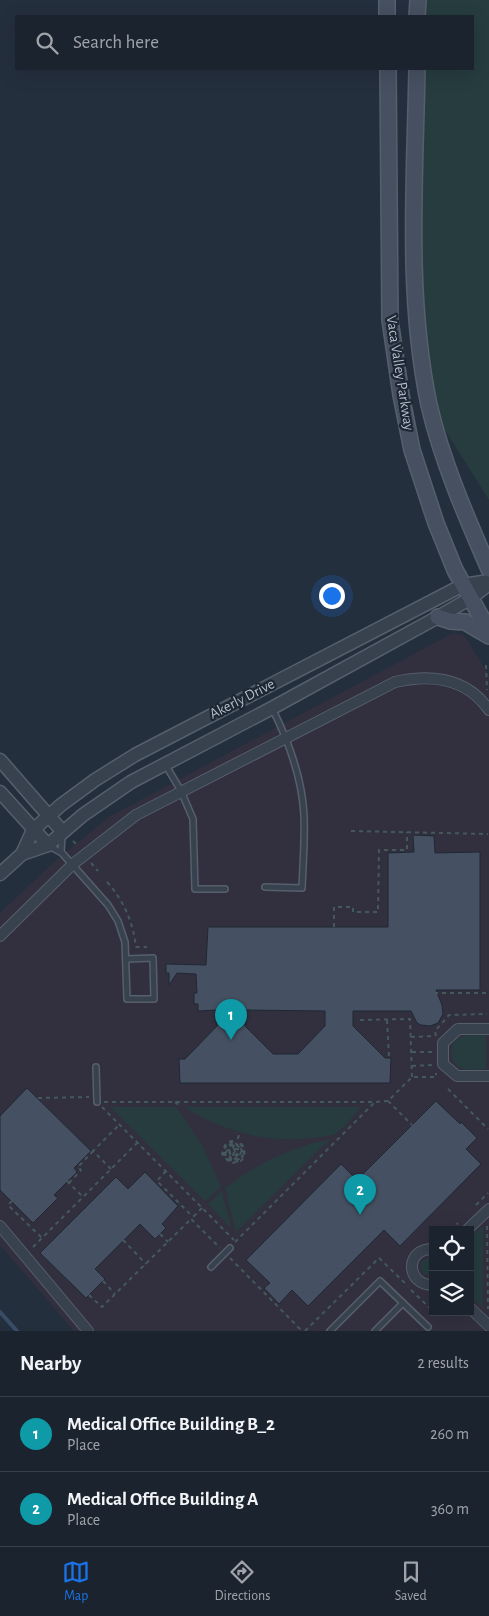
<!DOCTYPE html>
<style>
:root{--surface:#1b232e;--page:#242b36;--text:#f1f3f6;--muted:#a0a4aa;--line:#39404a;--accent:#1a73e8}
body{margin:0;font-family:"Alegreya Sans",sans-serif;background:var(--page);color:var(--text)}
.controls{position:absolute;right:15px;bottom:15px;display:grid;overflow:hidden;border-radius:0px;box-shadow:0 5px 20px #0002}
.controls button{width:45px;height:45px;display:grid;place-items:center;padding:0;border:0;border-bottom:1px solid var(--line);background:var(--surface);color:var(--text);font:25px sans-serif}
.you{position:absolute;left:331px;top:595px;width:18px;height:18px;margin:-12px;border:4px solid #fff;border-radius:50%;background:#1a73e8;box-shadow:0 0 0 8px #1a73e833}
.badge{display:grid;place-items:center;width:32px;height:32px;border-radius:50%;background:var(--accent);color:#fff;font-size:16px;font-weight:700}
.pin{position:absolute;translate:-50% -41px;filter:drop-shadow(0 1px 2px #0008)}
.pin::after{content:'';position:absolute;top:26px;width:18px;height:15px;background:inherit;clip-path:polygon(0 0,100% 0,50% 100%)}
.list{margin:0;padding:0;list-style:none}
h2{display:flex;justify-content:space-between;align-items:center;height:65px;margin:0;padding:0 20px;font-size:21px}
h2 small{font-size:16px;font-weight:400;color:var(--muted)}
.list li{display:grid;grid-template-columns:32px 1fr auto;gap:15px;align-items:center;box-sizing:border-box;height:75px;padding:0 20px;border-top:1px solid var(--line)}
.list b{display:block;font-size:19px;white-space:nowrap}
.list p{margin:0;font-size:16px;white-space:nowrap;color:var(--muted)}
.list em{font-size:16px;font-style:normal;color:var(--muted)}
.icon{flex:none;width:28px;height:28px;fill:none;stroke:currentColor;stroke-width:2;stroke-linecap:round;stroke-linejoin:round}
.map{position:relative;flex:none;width:489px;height:1331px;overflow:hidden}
.search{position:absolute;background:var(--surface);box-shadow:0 5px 20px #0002;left:15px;right:15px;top:15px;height:55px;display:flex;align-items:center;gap:12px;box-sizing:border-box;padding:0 18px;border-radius:0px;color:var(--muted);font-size:19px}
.sheet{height:215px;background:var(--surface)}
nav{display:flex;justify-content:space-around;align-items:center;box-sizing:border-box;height:70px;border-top:1px solid var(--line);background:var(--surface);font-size:14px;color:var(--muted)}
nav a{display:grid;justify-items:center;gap:2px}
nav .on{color:var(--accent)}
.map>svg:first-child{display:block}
.medical{fill:#32303f;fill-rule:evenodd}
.green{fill:#263c3f}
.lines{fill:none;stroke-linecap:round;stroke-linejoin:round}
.stream{stroke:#394c67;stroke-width:4}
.building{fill:#455162;stroke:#1f2835;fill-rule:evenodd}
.service-casing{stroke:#565f6c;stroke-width:8}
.minor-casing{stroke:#565f6c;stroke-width:12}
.tertiary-casing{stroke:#565f6c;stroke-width:15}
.secondary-casing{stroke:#565f6c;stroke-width:18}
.path{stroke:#44595c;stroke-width:2;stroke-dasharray:4 4;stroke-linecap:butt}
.service{stroke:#38414e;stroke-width:5}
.minor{stroke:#38414e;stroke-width:10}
.tertiary{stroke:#38414e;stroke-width:12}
.secondary{stroke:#465061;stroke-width:15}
.labels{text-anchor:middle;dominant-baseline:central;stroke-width:4.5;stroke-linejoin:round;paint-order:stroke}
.street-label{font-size:15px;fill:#b4bcc9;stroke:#1d2633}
</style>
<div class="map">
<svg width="489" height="1331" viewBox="0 0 489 1331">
<rect width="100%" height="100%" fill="#242f3e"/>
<path class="medical" d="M453,633L464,635L489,675V1331H74L0,1245V913L53,863L109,817ZM433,1230H470V1312H433Z"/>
<g class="green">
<polygon points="418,0 489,0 489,500 430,406 414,279 417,69 473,69 473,16 417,16"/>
<path d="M486,1035V1069C477,1069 465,1072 458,1066C448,1059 449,1041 462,1037C468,1034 478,1036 486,1035Z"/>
<polygon points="110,1107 176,1107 203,1147 221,1187 205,1201"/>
<path d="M184,1107H362C356,1113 341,1131 335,1134C329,1137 318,1137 312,1138C266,1144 223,1131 184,1107Z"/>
<path d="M330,1139L236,1232L225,1188C257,1163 290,1148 330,1139Z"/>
<polygon points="222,1191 231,1228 208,1204"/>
<polygon points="483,1226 483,1308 470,1295 470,1239"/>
<polygon points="429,1257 433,1257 433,1276 424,1274 421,1268 421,1262"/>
</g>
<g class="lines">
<polyline class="stream" points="0,1312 17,1331"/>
</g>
<g class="building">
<path d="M413,835L434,836L435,853L480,852V990H436L442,1005L443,1014L438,1023L430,1026L421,1025L417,1023L411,1011H353V1026L385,1058H391L390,1083H180L179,1059H185L217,1026V1010L198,1011V1004H194V993H197L196,974L177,973L169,985V973H166V964L206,965L208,927H388V853L414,852ZM245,1010L325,1011V1026L298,1054H273L245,1026Z"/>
<polygon points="27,1088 91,1151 74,1168 77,1172 54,1195 58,1198 33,1223 0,1190 0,1116"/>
<polygon points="436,1101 460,1124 461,1122 477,1138 466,1149 481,1164 400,1246 384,1230 308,1306 292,1290 279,1304 264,1288 270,1283 246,1260 341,1164 357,1180"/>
<polygon points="145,1172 178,1206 162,1224 166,1228 155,1239 140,1224 95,1269 105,1279 86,1298 40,1253 116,1177 128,1189"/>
</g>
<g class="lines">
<defs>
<g id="service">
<polyline points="165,764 181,791 193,819 195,889 225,889"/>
<polyline points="49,846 62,853 108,905 118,921 125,942 127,999 154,999 153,958 126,959"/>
<polyline points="61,852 62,835"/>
<path d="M265,887L302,888C303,864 305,839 304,815C302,777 289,742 272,708"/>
<polyline points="96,1067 97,1102"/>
<polyline points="211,1267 230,1248"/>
<polyline points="330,1331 380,1281 428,1327"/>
<polyline points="375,1331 403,1303"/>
</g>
<g id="minor">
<path d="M0,936L73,864L136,815L395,682C431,674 466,677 489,710"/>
<polyline points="489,1029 458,1029 443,1043 443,1064 457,1076 489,1076"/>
<polyline points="0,1226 88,1331"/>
<polyline points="467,1230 489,1209"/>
<path d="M433,1249C405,1248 405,1285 433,1285"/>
<polyline points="470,1308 489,1326"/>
</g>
<g id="tertiary">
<polyline points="0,760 62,831"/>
<polyline points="0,792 48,845"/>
<polyline points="22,854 33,830 61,805 95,780 135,755 463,585 489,581"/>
<polyline points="0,874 22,854 48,845 83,815 131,782 272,708 438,617 471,598 489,584"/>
</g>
<g id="secondary">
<polyline points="387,0 387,16"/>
<polyline points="417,16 418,0"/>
<polyline points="388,69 390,320 401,395 412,450 436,523 455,570 489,631"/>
<path d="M417,69C415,181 406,295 429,405C442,461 466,516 489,569"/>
<polyline points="438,617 450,621 465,622 489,636"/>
</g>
</defs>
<use href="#service" class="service-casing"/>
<use href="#minor" class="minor-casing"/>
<use href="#tertiary" class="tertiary-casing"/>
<use href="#secondary" class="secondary-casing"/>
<g class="path">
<polyline points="486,665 487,690"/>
<polyline points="351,831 488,834"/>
<polyline points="73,841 78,846"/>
<polyline points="91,863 98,871"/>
<path d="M107,882C124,901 133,922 136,947H147"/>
<polyline points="334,927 334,907 353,907 353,912 378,912 379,850 407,850 407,832"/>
<polyline points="434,993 487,993"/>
<polyline points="360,1020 410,1019 412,1077"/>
<polyline points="387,1020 389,1057"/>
<polyline points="436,1036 435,1031 449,1015 487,1014"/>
<polyline points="411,1037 434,1036"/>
<polyline points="412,1052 432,1052"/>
<polyline points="412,1066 432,1065"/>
<polyline points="448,1089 488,1129"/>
<polyline points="38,1098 89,1097"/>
<polyline points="388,1101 412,1125"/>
<polyline points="104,1102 375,1102 388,1101 412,1077 436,1077 436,1073"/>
<polyline points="175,1102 180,1106"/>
<polyline points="102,1107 234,1240"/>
<path d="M234,1152L233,1155L236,1153L234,1149L236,1145L239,1147L241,1152L239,1157L235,1159L233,1157L237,1156L239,1153L238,1149H236L238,1153L234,1156L230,1154V1151L234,1146L229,1150L231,1158L226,1152L230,1146L235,1144H231L225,1148L227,1144L235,1141H231L225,1145L222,1154L230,1163V1161L224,1155V1150L227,1158L232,1160L239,1159L242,1155L243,1156L238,1161L232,1162V1163L241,1161C246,1154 246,1147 239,1142L243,1148L244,1154H242L241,1147L236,1144L239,1135"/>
<polyline points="111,1169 93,1151 119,1125"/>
<polyline points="166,1171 157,1181 193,1217"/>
<polyline points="67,1181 83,1197"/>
<polyline points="69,1183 81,1170 78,1167 93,1151"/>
<polyline points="12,1201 8,1205 42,1238"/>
<polyline points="476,1205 488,1193"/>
<polyline points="202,1208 191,1219 220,1248"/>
<polyline points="487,1226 488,1309"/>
<polyline points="451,1230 458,1223"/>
<polyline points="160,1234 168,1242"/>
<polyline points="123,1240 146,1264"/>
<polyline points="235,1242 375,1102"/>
<polyline points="33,1247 137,1143"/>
<polyline points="230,1258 302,1331"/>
<polyline points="103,1281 115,1294"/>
<polyline points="411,1290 433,1311"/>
<polyline points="89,1295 102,1307 191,1219"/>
<polyline points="305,1331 379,1258 408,1286"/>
</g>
<use href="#service" class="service"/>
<use href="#minor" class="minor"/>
<use href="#tertiary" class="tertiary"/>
<use href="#secondary" class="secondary"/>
</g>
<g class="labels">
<g class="street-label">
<text transform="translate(400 373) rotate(81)">Vaca Valley Parkway</text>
<text transform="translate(242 699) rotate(-27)">Akerly Drive</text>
</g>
</g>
</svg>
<div class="controls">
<button><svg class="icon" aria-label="locate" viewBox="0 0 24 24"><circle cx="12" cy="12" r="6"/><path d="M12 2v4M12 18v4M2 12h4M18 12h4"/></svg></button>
<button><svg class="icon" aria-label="layers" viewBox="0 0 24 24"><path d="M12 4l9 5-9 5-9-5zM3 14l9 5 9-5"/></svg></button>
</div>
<div class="you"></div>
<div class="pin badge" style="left:231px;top:1040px;background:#0f9aa8">1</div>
<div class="pin badge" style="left:360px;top:1215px;background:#0f9aa8">2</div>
<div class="search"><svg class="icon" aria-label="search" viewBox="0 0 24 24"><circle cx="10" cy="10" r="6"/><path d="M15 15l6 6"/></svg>Search here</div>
</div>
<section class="sheet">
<h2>Nearby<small>2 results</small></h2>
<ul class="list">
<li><span class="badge" style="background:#0f9aa8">1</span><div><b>Medical Office Building B_2</b><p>Place</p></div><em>260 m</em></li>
<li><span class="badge" style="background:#0f9aa8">2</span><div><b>Medical Office Building A</b><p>Place</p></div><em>360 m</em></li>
</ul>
</section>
<nav>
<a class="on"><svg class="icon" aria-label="map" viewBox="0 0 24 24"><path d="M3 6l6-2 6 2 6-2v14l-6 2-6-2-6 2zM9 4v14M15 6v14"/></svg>Map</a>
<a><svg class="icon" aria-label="directions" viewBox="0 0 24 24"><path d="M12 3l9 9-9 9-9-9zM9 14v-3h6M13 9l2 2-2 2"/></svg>Directions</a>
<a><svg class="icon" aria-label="saved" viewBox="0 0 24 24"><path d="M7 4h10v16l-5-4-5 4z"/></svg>Saved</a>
</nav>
